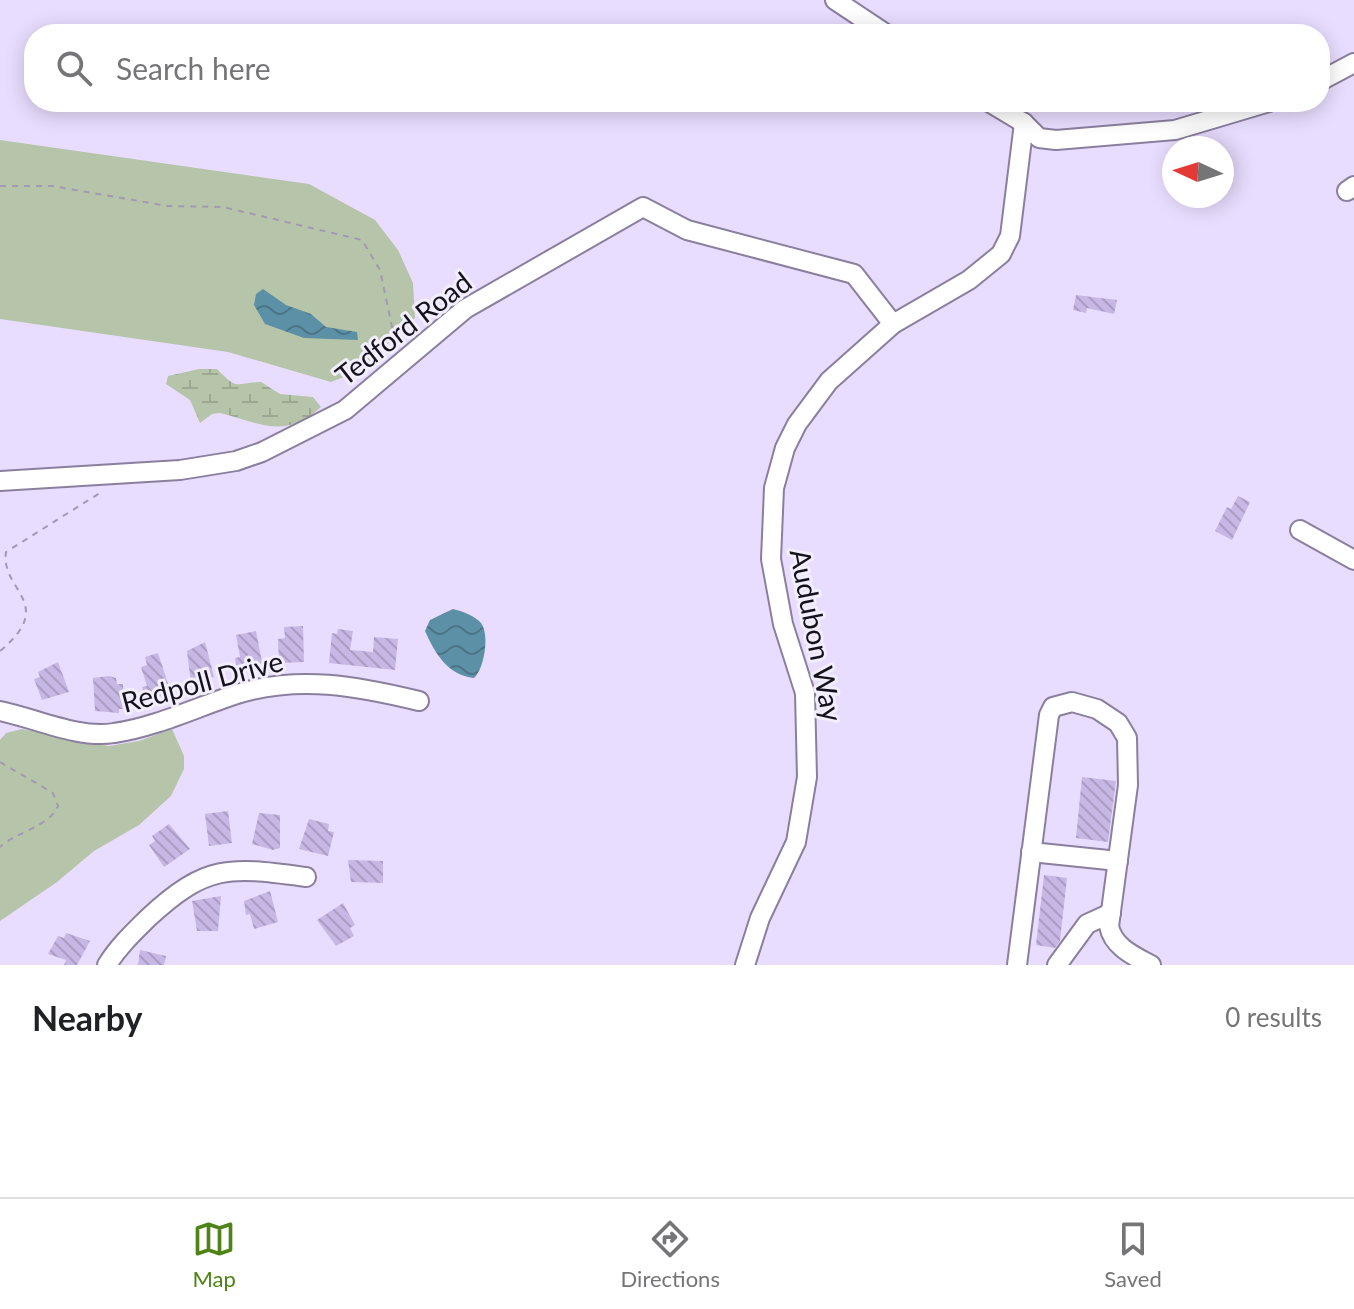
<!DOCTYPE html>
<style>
:root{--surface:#fff;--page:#f2f2f2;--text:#202124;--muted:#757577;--line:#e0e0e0;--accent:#4e8318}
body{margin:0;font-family:Lato,sans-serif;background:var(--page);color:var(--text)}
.compass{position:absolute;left:1162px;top:136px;width:72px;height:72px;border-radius:50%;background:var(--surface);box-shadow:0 4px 20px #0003;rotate:274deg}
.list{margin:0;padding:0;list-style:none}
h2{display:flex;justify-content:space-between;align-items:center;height:104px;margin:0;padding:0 32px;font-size:34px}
h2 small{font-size:26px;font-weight:400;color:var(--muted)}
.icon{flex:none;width:44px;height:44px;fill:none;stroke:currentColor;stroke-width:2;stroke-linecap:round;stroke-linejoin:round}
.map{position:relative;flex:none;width:1354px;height:965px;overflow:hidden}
.search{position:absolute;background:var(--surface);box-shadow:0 4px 20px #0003;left:24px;right:24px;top:24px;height:88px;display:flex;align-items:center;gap:20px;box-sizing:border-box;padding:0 28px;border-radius:32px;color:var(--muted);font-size:30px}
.sheet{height:232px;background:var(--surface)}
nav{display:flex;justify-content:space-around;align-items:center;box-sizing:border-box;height:112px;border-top:2px solid var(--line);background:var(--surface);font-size:22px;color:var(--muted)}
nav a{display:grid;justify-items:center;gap:4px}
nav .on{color:var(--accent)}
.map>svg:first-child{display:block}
.grass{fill:#b6c5a9}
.wetland{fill:url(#wetland-marsh)}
.water{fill:url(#water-waves)}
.building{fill:url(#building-back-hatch)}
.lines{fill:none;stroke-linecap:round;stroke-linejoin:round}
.minor-casing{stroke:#8a7f9d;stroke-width:22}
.path{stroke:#a299b3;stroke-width:2;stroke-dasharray:6 6;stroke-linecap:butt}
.minor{stroke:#fff;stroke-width:18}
.labels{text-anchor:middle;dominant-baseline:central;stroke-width:6;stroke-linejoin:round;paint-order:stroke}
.street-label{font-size:28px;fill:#16121d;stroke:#f2eefb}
</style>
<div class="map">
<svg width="1354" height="965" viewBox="0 0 1354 965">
<defs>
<pattern id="wetland-marsh" width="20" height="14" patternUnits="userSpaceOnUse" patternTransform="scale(2)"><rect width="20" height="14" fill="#b6c5a9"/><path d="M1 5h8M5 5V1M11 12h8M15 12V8" fill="none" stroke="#9ca891"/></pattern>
<pattern id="water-waves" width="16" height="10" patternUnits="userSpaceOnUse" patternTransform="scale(2)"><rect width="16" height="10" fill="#5c90a6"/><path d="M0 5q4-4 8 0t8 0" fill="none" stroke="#4b7487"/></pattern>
<pattern id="building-back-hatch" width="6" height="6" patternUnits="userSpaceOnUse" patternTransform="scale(2)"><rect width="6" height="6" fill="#c7b7e4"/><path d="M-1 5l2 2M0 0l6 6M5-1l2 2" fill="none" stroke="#aa9cc3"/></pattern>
</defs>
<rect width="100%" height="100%" fill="#e8ddfe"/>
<g class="grass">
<polygon points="0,140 309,184 375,220 398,250 413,283 415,318 359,371 331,382 228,352 0,319"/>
<polygon points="22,729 109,746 139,741 172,729 184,756 184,769 171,796 139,825 94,851 57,882 0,921 0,740 6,733"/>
</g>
<path class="wetland" d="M199,369H217C239,391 233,383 261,382L280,394L313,397L321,407C286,440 260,423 220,413L212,414L200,423L190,400L166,384L168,376Z"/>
<g class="water">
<polygon points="263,289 286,305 311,314 326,327 357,332 358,340 304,338 265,324 254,305 256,294"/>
<path d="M453,609C462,611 475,616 481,623C490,635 484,669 474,678C447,675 435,653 425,631L430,620Z"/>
</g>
<g class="building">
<polygon points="1076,295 1117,300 1114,314 1087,308 1086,313 1073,310"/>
<polygon points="1238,496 1250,502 1232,540 1215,531 1227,507 1231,509"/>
<polygon points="303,626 304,662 279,663 278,639 285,638 284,627"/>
<polygon points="338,629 353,631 350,650 373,652 374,637 398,639 395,670 329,663 332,633 337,634"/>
<polygon points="256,631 263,667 237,672 235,658 240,657 236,635"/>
<polygon points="205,642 214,677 191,683 187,651"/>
<polygon points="158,653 171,693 146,701 142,687 147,686 141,667 147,665 145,657"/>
<polygon points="58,662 69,692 42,700 34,679 40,677 38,672"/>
<polygon points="109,676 116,678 117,684 123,684 124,709 119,709 119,713 95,711 93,678"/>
<polygon points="1082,777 1116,781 1108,842 1076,838"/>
<polygon points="228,811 232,843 209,846 205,814"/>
<polygon points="259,813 280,815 280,848 273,850 252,844"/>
<polygon points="309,819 329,824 328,831 334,832 328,856 299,849"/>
<polygon points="169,824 190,849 164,867 149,845 155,841 152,836"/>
<polygon points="348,860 383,861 383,883 351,882"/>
<polygon points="1044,875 1067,878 1060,941 1055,948 1036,945"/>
<polygon points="270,891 278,922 254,929 250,914 246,915 244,901"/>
<polygon points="221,896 218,931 197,931 192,901"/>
<polygon points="343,903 355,925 350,928 354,936 336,946 317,920"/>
<polygon points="66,933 90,941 77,965 64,965 66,960 48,954 58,936 64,938"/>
<polygon points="140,950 166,956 164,965 138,965"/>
</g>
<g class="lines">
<defs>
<g id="minor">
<polyline points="835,0 886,34"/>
<polyline points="1320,81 1354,63"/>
<polyline points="989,102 1024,123 1039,138 1056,140 1175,130 1269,102"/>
<polyline points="1347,191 1354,186"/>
<polyline points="0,481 180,470 236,461 262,452 345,410 465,309 643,207 687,230 854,274 893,324"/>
<polyline points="1300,530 1354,560"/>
<path d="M0,711C35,718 78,739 114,733C156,727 197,707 237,694C299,675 357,686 419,701"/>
<polyline points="1031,852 1118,861"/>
<path d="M107,965C118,947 133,933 148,918C207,863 230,867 306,877"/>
<polyline points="745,965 760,918 796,842 807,777 805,693 783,624 771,559 774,488 785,448 797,424 829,381 893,324 969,280 1001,254 1010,236 1024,123"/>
<path d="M1017,965L1049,715L1053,707L1072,702L1097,709L1118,723L1127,738L1128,785L1109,926C1113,947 1134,956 1151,965"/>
<polyline points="1057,965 1087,924 1111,913"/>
</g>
</defs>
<use href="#minor" class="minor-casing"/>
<g class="path">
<polyline points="0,186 52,186 168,206 223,207 362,240 380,270 396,346"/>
<path d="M0,651C58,603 0,591 6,552L103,491"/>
<path d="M0,762L53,793L58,806C49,827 16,832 0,847"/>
</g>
<use href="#minor" class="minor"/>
</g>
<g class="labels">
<g class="street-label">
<text transform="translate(403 328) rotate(-38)">Tedford Road</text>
<text transform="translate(817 635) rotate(79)">Audubon Way</text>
<text transform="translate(202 681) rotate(-15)">Redpoll Drive</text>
</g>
</g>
</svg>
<svg class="compass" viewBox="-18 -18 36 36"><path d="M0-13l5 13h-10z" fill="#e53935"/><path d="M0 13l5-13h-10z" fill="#757577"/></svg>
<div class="search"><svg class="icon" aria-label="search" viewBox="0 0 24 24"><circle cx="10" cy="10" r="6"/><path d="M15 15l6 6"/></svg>Search here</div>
</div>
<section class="sheet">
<h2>Nearby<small>0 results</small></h2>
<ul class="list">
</ul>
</section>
<nav>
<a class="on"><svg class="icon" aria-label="map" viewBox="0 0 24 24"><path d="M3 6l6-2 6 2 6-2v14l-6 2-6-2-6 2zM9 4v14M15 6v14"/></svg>Map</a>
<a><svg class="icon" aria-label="directions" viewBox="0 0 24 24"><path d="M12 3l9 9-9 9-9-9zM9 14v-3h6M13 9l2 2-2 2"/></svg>Directions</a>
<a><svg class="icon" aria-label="saved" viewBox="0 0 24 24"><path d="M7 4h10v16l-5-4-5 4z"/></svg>Saved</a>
</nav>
